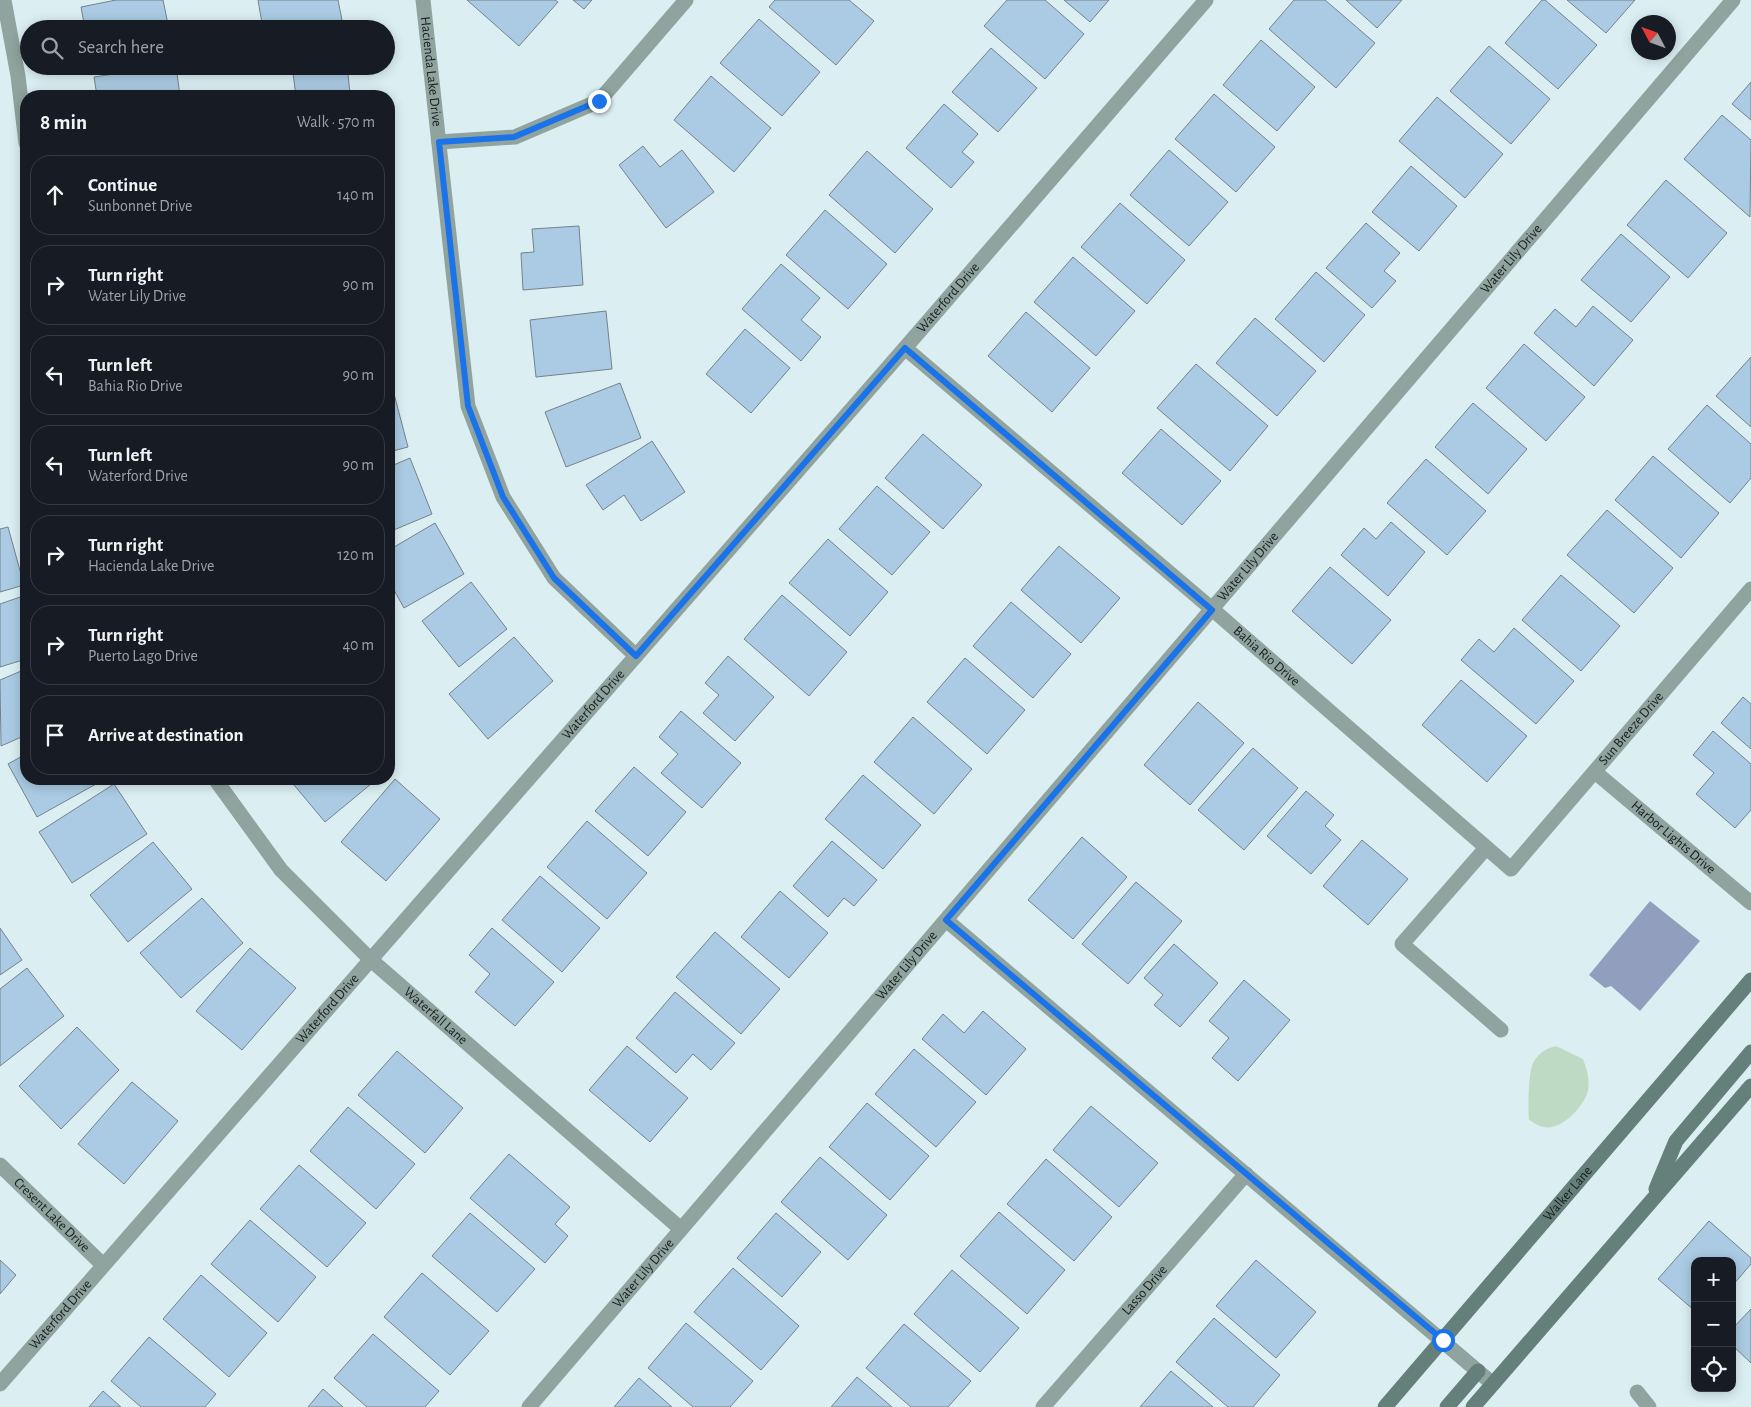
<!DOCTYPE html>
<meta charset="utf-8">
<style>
:root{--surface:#171b24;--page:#20242c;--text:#f1f3f6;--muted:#9ea1a6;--line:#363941}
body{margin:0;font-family:"Alegreya Sans",sans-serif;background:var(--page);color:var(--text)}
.controls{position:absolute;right:15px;bottom:15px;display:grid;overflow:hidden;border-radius:10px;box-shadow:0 2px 12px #0003}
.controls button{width:45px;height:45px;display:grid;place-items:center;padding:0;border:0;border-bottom:1px solid var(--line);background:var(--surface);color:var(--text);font:25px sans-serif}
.compass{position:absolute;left:1631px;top:15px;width:45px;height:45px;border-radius:50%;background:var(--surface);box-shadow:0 2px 12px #0003;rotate:311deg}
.stop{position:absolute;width:15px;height:15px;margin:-11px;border:4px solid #1a73e8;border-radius:50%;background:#fff}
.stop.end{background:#1a73e8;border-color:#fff;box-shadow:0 1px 5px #0008}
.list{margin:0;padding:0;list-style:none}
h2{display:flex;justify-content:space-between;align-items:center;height:65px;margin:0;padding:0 20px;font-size:21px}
h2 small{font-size:16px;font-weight:400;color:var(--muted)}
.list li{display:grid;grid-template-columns:32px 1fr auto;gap:15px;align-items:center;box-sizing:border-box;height:80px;margin:0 10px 10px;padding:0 10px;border:1px solid var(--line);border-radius:20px}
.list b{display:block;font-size:19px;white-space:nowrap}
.list p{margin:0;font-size:16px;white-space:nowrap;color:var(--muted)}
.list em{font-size:16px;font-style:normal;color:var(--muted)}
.icon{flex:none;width:28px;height:28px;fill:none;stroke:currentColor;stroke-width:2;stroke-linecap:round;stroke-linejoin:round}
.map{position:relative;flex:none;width:1751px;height:1407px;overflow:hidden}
.search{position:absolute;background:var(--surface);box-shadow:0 2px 12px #0003;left:20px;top:20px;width:375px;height:55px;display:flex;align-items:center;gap:12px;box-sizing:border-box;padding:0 18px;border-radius:28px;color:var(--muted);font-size:19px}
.panel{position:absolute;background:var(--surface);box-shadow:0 2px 12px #0003;left:20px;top:90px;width:375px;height:695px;border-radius:20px}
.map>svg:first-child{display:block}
.green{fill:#bfdac4}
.water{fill:#929ebe}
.building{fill:#aacbe3;stroke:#75828c}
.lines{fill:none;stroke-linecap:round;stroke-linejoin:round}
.lane{stroke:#90a39f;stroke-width:15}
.street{stroke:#90a39f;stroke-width:15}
.secondary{stroke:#65807a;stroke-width:15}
.route{stroke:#1a73e8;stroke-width:6}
.labels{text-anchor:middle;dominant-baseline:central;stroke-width:4;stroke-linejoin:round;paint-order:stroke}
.street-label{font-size:14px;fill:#161d1e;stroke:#dbeff3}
</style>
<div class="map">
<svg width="1751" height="1407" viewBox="0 0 1751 1407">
<rect width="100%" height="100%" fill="#dbeff3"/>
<path class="green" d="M1556,1046L1583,1059C1587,1070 1591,1082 1587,1094C1581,1109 1561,1131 1543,1127C1538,1126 1533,1122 1529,1120C1528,1108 1528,1070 1534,1061C1539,1053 1547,1048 1556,1046Z"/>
<polygon class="water" points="1650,901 1700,941 1640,1011 1611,986 1605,988 1589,975"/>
<g class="building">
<polygon points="116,0 163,0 169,29 85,29 81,7"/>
<polygon points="258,0 338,0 342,20 294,29 263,29"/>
<polygon points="467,0 555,0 558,2 519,46"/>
<polygon points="573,0 592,0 584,9"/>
<polygon points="775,0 849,0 874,21 836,65 769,7"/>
<polygon points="1007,0 1045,0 1084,34 1045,79 984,26"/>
<polygon points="1064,0 1109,0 1090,22"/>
<polygon points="1294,0 1325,0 1375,43 1336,88 1269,29"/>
<polygon points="1346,0 1402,0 1377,28"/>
<polygon points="1542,0 1545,0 1597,45 1558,89 1505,43"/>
<polygon points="1567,0 1635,0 1606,33"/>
<polygon points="759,19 820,72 782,116 720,63"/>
<polygon points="1261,40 1315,87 1277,131 1223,85"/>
<polygon points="1489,46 1550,99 1511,144 1450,91"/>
<polygon points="991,48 1037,88 998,132 952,92"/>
<polygon points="167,66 176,66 180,96 97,96 94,77"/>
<polygon points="292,66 347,66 350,93 326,96 296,96"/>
<polygon points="711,76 771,128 734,172 674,120"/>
<polygon points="1751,82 1751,120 1732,104"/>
<polygon points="1214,94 1275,147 1236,192 1175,139"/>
<polygon points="1437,97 1503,154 1465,198 1399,141"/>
<polygon points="944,104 978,134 962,152 974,162 951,188 906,148"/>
<polygon points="1722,115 1751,140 1750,217 1684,159"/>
<polygon points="643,146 660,167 682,150 714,192 666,228 619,165"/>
<polygon points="1169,150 1228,202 1189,246 1130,195"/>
<polygon points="867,151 933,209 895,253 829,195"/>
<polygon points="1411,166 1457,206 1419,251 1372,212"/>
<polygon points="1666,180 1727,233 1688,278 1627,225"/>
<polygon points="1120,203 1185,260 1147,304 1081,247"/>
<polygon points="825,210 887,264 848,309 786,255"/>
<polygon points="1366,223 1400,253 1384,271 1396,281 1372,308 1326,268"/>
<polygon points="579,226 583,285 523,290 521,253 534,252 532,229"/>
<polygon points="1621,234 1670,277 1631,322 1581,280"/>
<polygon points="1073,257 1135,311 1096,356 1034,302"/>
<polygon points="781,264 820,298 801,320 821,337 801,361 742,309"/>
<polygon points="1316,272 1365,315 1324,362 1275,319"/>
<polygon points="1593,306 1633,340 1594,386 1534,333 1555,309 1576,327"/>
<polygon points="606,311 612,369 536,377 530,320"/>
<polygon points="1026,312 1090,368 1052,412 988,356"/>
<polygon points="1255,318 1316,371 1277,416 1216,363"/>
<polygon points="745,329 790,368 751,413 706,374"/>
<polygon points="1524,344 1585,397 1546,441 1486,388"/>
<polygon points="1751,357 1751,427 1716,396"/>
<polygon points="1196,364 1268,426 1230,471 1157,408"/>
<polygon points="620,383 641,438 566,467 545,412"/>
<polygon points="393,390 408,447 389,452 389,391"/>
<polygon points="1473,403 1527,449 1488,494 1435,447"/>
<polygon points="1707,405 1751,444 1751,478 1730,503 1668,449"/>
<polygon points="1161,429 1221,481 1182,525 1122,473"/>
<polygon points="923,434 982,485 943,529 885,478"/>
<polygon points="652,441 685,492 641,521 624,495 603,510 586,485"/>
<polygon points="1653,456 1719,513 1681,558 1615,500"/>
<polygon points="410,458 432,514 389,532 389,467"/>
<polygon points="1426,459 1486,511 1447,555 1387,503"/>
<polygon points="877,486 930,532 892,575 839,529"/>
<polygon points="1607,510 1673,568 1634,613 1567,555"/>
<polygon points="1391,522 1425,552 1388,596 1341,555 1364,528 1376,539"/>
<polygon points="435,523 464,574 404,608 389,581 389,550"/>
<polygon points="8,527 24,585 0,592 0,529"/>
<polygon points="828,539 888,592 850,636 789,583"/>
<polygon points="1059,546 1120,598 1081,643 1021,590"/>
<polygon points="1330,567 1391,620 1352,664 1292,611"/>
<polygon points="1561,575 1620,626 1581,671 1522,620"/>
<polygon points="471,582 507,629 459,667 422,621"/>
<polygon points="26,595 26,659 0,667 0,604"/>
<polygon points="782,595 847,652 809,696 744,639"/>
<polygon points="1011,602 1071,654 1033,698 973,646"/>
<polygon points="1514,628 1574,681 1536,724 1461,660 1479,639 1494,652"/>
<polygon points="514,637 553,681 488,739 449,694"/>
<polygon points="728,656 774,697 735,741 703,713 719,695 705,683"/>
<polygon points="965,658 1025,710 987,754 927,702"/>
<polygon points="26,669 26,735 1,746 0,680"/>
<polygon points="1461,680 1527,736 1487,782 1422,725"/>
<polygon points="1743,697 1751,704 1751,749 1721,723"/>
<polygon points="1198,702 1244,743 1190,805 1144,765"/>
<polygon points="681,711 741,763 702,808 661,773 678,754 659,737"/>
<polygon points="913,717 972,769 934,814 874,762"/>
<polygon points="1713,731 1751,764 1751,810 1735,828 1696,794 1714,773 1693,755"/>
<polygon points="1253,748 1298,788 1244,850 1198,810"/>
<polygon points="26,754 26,779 105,779 37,817 8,764"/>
<polygon points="634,767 686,812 648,856 595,811"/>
<polygon points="863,775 921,825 883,869 825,819"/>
<polygon points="289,779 377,779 325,822"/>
<polygon points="395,779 440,819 386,881 341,842"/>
<polygon points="114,784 147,834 72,883 39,832"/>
<polygon points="1306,791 1334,815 1325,826 1341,840 1311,874 1267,836"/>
<polygon points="587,821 647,873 607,919 547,867"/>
<polygon points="1082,837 1127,877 1073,939 1028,900"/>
<polygon points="1362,840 1408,879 1368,925 1323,886"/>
<polygon points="832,841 877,880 854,906 844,898 828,917 793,886"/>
<polygon points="153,842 192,889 128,942 90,895"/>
<polygon points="540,876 600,928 562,972 502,920"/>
<polygon points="1136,882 1182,921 1128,984 1082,944"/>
<polygon points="780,891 828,933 789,978 741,937"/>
<polygon points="202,898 243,943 181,998 140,953"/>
<polygon points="0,928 22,960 0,975"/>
<polygon points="492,928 554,982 515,1026 475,992 490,974 469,955"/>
<polygon points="715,932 780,989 741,1034 676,977"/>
<polygon points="1174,944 1218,983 1180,1027 1154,1005 1163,995 1144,978"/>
<polygon points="250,948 296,988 242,1050 196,1011"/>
<polygon points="27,968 64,1016 0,1066 0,989"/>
<polygon points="1244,980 1290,1020 1238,1081 1212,1058 1229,1038 1209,1021"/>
<polygon points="675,992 735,1043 711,1070 693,1054 676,1073 636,1038"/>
<polygon points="983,1011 1026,1049 986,1095 922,1039 943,1014 964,1033"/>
<polygon points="77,1027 119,1070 61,1129 19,1086"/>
<polygon points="627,1046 688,1098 650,1142 589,1090"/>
<polygon points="914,1049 976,1102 936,1147 875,1094"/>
<polygon points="397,1051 463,1108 425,1153 358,1095"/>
<polygon points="132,1082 178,1121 124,1184 78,1144"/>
<polygon points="867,1103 929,1156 890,1200 829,1147"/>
<polygon points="1091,1106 1158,1163 1119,1207 1053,1150"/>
<polygon points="348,1107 415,1164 376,1209 310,1151"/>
<polygon points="509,1154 570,1207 555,1224 568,1236 545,1263 470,1198"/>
<polygon points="820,1157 887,1215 848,1260 781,1202"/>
<polygon points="1046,1159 1112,1217 1074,1261 1007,1204"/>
<polygon points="299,1165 366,1223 327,1267 260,1209"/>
<polygon points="999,1212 1065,1270 1027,1314 960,1256"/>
<polygon points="470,1213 535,1269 497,1312 432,1256"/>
<polygon points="776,1213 821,1252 782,1297 737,1258"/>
<polygon points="250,1220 316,1277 278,1322 211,1264"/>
<polygon points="1709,1221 1751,1258 1751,1264 1732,1286 1732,1261 1695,1261 1695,1311 1658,1279"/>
<polygon points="0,1260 16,1275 0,1294"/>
<polygon points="1256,1260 1316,1312 1276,1358 1216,1306"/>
<polygon points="733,1268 799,1326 761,1370 694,1312"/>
<polygon points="952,1270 1019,1328 980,1372 914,1314"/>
<polygon points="422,1273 489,1331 450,1375 384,1317"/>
<polygon points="201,1275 267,1333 229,1377 163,1319"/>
<polygon points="1751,1309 1751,1363 1732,1345 1732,1329"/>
<polygon points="1214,1318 1280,1375 1253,1407 1228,1407 1176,1362"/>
<polygon points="686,1323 753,1381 730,1407 693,1407 648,1368"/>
<polygon points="904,1324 971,1381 948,1407 911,1407 866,1368"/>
<polygon points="373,1334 439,1391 425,1407 367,1407 334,1378"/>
<polygon points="149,1337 216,1394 205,1407 141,1407 111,1381"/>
<polygon points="1171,1371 1213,1407 1140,1407"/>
<polygon points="857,1377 892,1407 831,1407"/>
<polygon points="639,1378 672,1407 614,1407"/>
<polygon points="323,1389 343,1407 308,1407"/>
<polygon points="103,1391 121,1407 89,1407"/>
</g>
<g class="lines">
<polyline class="lane" points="1486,848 1402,944 1501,1030"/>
<g class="street">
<polyline points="4,0 18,76 26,143"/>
<path id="s1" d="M423,0L468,406L503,497L554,578L636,656"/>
<polyline points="439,142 515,137 599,101 686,0"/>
<path id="s2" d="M905,348L1212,609L1511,869L1751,589"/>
<path id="s3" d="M1595,772L1751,903"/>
<path id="s4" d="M215,779L281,870L371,960L681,1229"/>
<polyline points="946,920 1493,1384"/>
<path id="s5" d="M0,1165L103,1265"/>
<path id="s6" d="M0,1384L905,348L1206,0"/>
<polyline points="1637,1392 1649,1407"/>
<path id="s7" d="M529,1407L1733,0"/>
<path id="s8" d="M1043,1407L1246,1174"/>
</g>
<g class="secondary">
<polyline points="1656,1189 1676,1141 1751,1052"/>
<path id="s9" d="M1385,1407L1751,980"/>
<polyline points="1447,1407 1478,1371"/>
<polyline points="1473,1407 1751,1086"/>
</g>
</g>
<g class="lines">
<polyline class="route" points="599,101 514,137 439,142 468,406 503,497 554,578 636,656 905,348 1212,610 946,920 1443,1340"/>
</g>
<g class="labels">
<g class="street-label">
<text stroke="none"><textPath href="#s1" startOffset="72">Hacienda Lake Drive</textPath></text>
<text stroke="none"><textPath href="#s7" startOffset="1511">Water Lily Drive</textPath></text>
<text stroke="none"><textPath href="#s6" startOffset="1442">Waterford Drive</textPath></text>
<text stroke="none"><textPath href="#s7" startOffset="1106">Water Lily Drive</textPath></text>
<text stroke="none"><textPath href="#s2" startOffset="475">Bahia Rio Drive</textPath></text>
<text stroke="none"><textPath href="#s6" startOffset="902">Waterford Drive</textPath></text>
<text stroke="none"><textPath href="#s2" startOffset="984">Sun Breeze Drive</textPath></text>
<text stroke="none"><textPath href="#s3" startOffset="102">Harbor Lights Drive</textPath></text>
<text stroke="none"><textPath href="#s7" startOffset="581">Water Lily Drive</textPath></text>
<text stroke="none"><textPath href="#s6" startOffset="498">Waterford Drive</textPath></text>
<text stroke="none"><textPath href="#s4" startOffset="325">Waterfall Lane</textPath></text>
<text stroke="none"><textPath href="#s9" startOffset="281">Walker Lane</textPath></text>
<text stroke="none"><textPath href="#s5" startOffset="72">Cresent Lake Drive</textPath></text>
<text stroke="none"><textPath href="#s7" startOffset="176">Water Lily Drive</textPath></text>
<text stroke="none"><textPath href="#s8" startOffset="155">Lasso Drive</textPath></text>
<text stroke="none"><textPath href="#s6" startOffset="92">Waterford Drive</textPath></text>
</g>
</g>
</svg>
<div class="controls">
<button>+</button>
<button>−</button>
<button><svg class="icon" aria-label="locate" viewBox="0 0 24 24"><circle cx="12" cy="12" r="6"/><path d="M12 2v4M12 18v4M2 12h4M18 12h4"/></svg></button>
</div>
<svg class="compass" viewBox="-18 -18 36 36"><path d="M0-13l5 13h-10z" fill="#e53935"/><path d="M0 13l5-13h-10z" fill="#9ea1a6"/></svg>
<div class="stop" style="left:1443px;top:1340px"></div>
<div class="stop end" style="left:599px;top:101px"></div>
<div class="search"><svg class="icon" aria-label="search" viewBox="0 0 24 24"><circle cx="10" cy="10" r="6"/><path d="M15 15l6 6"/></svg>Search here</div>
<section class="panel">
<h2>8 min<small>Walk · 570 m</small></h2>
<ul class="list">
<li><svg class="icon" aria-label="ahead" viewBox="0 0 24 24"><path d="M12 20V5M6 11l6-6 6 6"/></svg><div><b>Continue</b><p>Sunbonnet Drive</p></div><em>140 m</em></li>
<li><svg class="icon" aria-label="right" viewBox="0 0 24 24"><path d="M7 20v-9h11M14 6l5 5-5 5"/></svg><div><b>Turn right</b><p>Water Lily Drive</p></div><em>90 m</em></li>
<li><svg class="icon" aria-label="left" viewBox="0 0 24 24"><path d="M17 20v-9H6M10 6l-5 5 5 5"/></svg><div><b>Turn left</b><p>Bahia Rio Drive</p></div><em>90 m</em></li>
<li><svg class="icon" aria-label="left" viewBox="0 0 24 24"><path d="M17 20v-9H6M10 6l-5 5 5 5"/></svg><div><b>Turn left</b><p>Waterford Drive</p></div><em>90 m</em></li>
<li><svg class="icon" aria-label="right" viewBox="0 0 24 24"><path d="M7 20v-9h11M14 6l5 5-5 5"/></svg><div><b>Turn right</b><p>Hacienda Lake Drive</p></div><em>120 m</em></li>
<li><svg class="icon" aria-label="right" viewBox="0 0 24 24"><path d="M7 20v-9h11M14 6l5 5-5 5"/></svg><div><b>Turn right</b><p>Puerto Lago Drive</p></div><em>40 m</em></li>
<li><svg class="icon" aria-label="arrive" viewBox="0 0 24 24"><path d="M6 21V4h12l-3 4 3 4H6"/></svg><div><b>Arrive at destination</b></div></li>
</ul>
</section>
</div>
